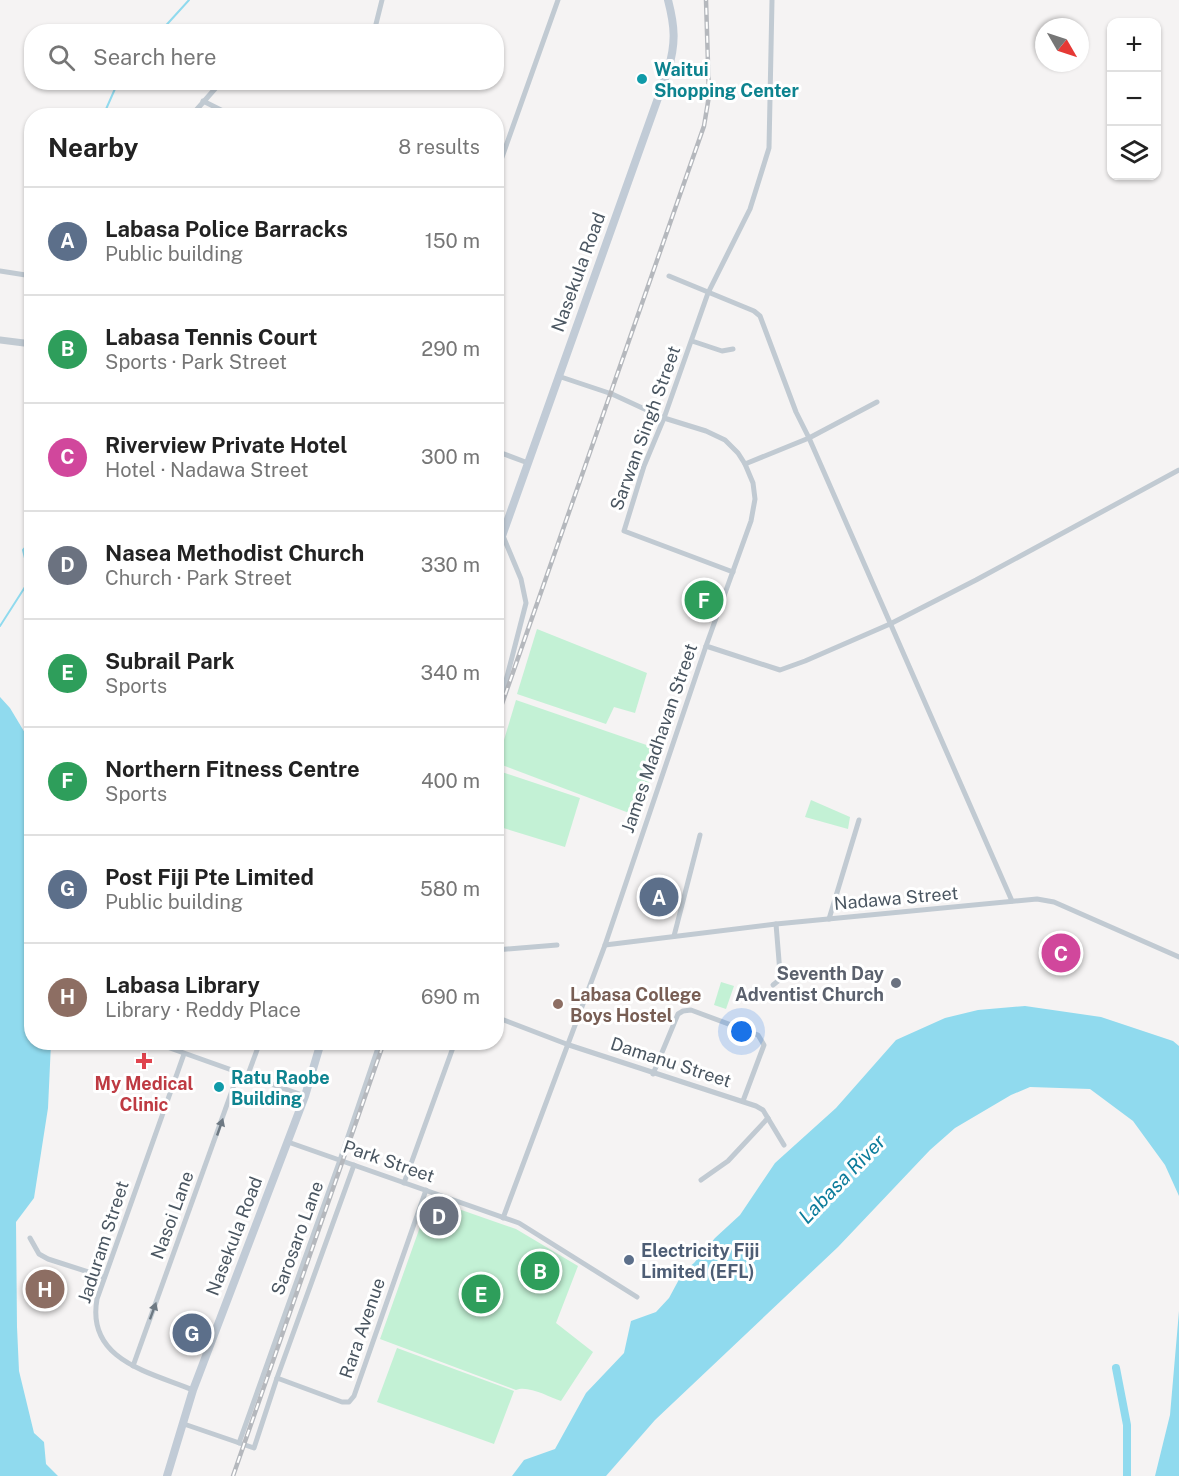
<!DOCTYPE html>
<meta charset="utf-8">
<style>
:root{--surface:#fff;--page:#f2f2f2;--text:#222;--muted:#767676;--line:#e0e0e0;--accent:#7c3aed}
body{margin:0;font-family:"Public Sans",sans-serif;background:var(--page);color:var(--text)}
.controls{position:absolute;right:18px;top:18px;display:grid;overflow:hidden;border-radius:12px;box-shadow:0 2px 4px #0004}
.controls button{width:54px;height:54px;display:grid;place-items:center;padding:0;border:0;border-bottom:2px solid var(--line);background:var(--surface);color:var(--text);font:30px sans-serif}
.compass{position:absolute;left:1035px;top:18px;width:54px;height:54px;border-radius:50%;background:var(--surface);box-shadow:0 2px 4px #0004;rotate:129deg}
.you{position:absolute;left:742px;top:1032px;width:21px;height:21px;margin:-15px;border:4px solid #fff;border-radius:50%;background:#1a73e8;box-shadow:0 0 0 9px #1a73e833}
.badge{display:grid;place-items:center;width:39px;height:39px;border-radius:50%;background:var(--accent);color:#fff;font-size:20px;font-weight:700}
.pin{position:absolute;translate:-50% -50%;border:3px solid #fff;box-shadow:0 2px 6px #0006}
.list{margin:0;padding:0;list-style:none}
h2{display:flex;justify-content:space-between;align-items:center;height:78px;margin:0;padding:0 24px;font-size:26px}
h2 small{font-size:20px;font-weight:400;color:var(--muted)}
.list li{display:grid;grid-template-columns:39px 1fr auto;gap:18px;align-items:center;box-sizing:border-box;height:108px;padding:0 24px;border-top:2px solid var(--line)}
.list b{display:block;font-size:22px;white-space:nowrap}
.list p{margin:0;font-size:20px;white-space:nowrap;color:var(--muted)}
.list em{font-size:20px;font-style:normal;color:var(--muted)}
.icon{flex:none;width:33px;height:33px;fill:none;stroke:currentColor;stroke-width:2;stroke-linecap:round;stroke-linejoin:round}
.map{position:relative;flex:none;width:1179px;height:1476px;overflow:hidden}
.search{position:absolute;background:var(--surface);box-shadow:0 2px 4px #0004;left:24px;top:24px;width:480px;height:66px;display:flex;align-items:center;gap:15px;box-sizing:border-box;padding:0 21px;border-radius:24px;color:var(--muted);font-size:22px}
.panel{position:absolute;background:var(--surface);box-shadow:0 2px 4px #0004;left:24px;top:108px;width:480px;height:942px;border-radius:24px}
.map>svg:first-child{display:block}
.green{fill:#c3f1d5}
.water{fill:#90daee}
.lines{fill:none;stroke-linecap:round;stroke-linejoin:round}
.stream{stroke:#90daee;stroke-width:2}
.canal{stroke:#90daee;stroke-width:8}
.minor{stroke:#c1cad2;stroke-width:5}
.tertiary{stroke:#c1cad2;stroke-width:7}
.secondary{stroke:#c1cbd6;stroke-width:8}
.rail-casing{stroke:#b5b8bd;stroke-width:4.5}
.rail{stroke:#fff;stroke-width:2;stroke-dasharray:7;stroke-linecap:butt}
.oneway{fill:#6e7983}
.culture-dot{fill:#0f9aa8;stroke:#fff;stroke-width:2}
.worship-dot{fill:#6b7280;stroke:#fff;stroke-width:2}
.education-dot{fill:#8d6e63;stroke:#fff;stroke-width:2}
.health-dot{fill:#e0444e;stroke:#fff;stroke-width:2}
.service-dot{fill:#5c6f8a;stroke:#fff;stroke-width:2}
.labels{text-anchor:middle;dominant-baseline:central;stroke-width:6;stroke-linejoin:round;paint-order:stroke}
.culture-label{font-size:18px;font-weight:bold;fill:#0d838f;stroke:#fff;text-anchor:start}
.street-label{font-size:18px;fill:#4a5661;stroke:#fff}
.worship-label{font-size:18px;font-weight:bold;fill:#5b616d;stroke:#fff;text-anchor:end}
.education-label{font-size:18px;font-weight:bold;fill:#785e54;stroke:#fff;text-anchor:start}
.health-label{font-size:18px;font-weight:bold;fill:#be3a42;stroke:#fff}
.service-label{font-size:18px;font-weight:bold;fill:#4e5e75;stroke:#fff;text-anchor:start}
.water-label{font-size:20px;font-style:italic;fill:#0c7c9b;stroke:#fff}
</style>
<div class="map">
<svg width="1179" height="1476" viewBox="0 0 1179 1476">
<rect width="100%" height="100%" fill="#f5f3f3"/>
<g class="green">
<polygon points="537,629 647,673 635,713 614,707 606,724 517,694"/>
<polygon points="516,700 661,750 637,816 497,763"/>
<polygon points="496,770 580,798 565,847 497,826"/>
<polygon points="811,800 850,817 848,829 805,817"/>
<polygon points="721,982 734,986 726,1009 714,1005"/>
<path d="M430,1199L516,1229L578,1266L556,1323L593,1352L561,1401C549,1397 528,1385 516,1390L380,1339Z"/>
<polygon points="397,1348 514,1391 494,1444 377,1402"/>
</g>
<g class="water">
<polygon points="0,697 10,708 31,743 32,1042 51,1043 48,1108 34,1198 16,1222 17,1327 19,1371 34,1433 44,1442 46,1464 58,1476 0,1476"/>
<polygon points="1025,1006 1101,1017 1173,1041 1179,1046 1179,1196 1165,1165 1133,1121 1090,1089 1030,1087 1011,1095 955,1128 930,1150 838,1247 655,1420 606,1476 512,1476 524,1460 555,1449 586,1393 624,1353 631,1321 656,1312 669,1298 683,1272 694,1263 715,1238 740,1215 775,1163 836,1108 896,1040 945,1018 978,1010"/>
<polygon points="1179,1311 1179,1476 1155,1476 1170,1415"/>
</g>
<g class="lines">
<g class="stream">
<polyline points="160,32 189,0"/>
<polyline points="103,116 118,82"/>
<polyline points="0,626 25,587 29,575 23,550 32,540"/>
</g>
<polyline class="canal" points="1116,1368 1127,1425 1127,1476"/>
<g class="minor">
<polyline points="374,32 382,0"/>
<polyline points="203,101 233,116"/>
<polyline points="191,116 221,82"/>
<polyline points="496,174 558,0"/>
<polyline points="0,271 32,276"/>
<polyline points="669,276 754,311 760,316 796,412 809,438 1012,901"/>
<polyline points="692,341 722,351 733,349"/>
<polyline points="496,451 528,463"/>
<polyline points="745,464 809,438 877,402"/>
<polyline points="733,572 624,531 644,466 664,418 708,293 750,209 769,148 772,0"/>
<polyline points="706,646 780,670 805,661 890,624 976,580 1179,470"/>
<polyline points="496,711 503,692 526,603 521,579 503,536"/>
<polyline points="829,919 859,820"/>
<polyline points="674,936 700,835"/>
<polyline points="605,945 776,924 1037,899 1054,902 1179,957"/>
<polyline points="496,950 557,945"/>
<polyline points="773,985 778,981 780,973 776,924"/>
<polyline points="496,1017 569,1045 756,1106 763,1110 784,1145"/>
<polyline points="153,1042 305,1096"/>
<path d="M184,1054L97,1299C86,1360 149,1372 193,1390"/>
<polyline points="653,1074 678,1014 683,1011 691,1010 758,1035 764,1045 743,1101"/>
<polyline points="247,1077 260,1042"/>
<polyline points="288,1142 519,1223 637,1297"/>
<polyline points="701,1180 728,1161 768,1118"/>
<polyline points="404,1183 455,1042"/>
<polyline points="503,1218 605,945 706,646 751,521 755,499 753,483 745,464 738,453 725,440 706,431 664,418 612,394 558,376"/>
<polyline points="30,1238 39,1254 48,1259 104,1277"/>
<polyline points="133,1366 238,1074"/>
<polyline points="277,1378 342,1402 349,1402 354,1396 426,1190"/>
<polyline points="184,1424 254,1448 277,1378 354,1165"/>
<polyline points="239,1443 340,1160 380,1042"/>
</g>
<polyline class="tertiary" points="0,340 32,344"/>
<g class="secondary">
<path d="M496,553L668,70C676,43 675,27 668,0"/>
<polyline points="167,1476 193,1390 305,1096 321,1042"/>
</g>
<defs>
<g id="rail">
<polyline points="496,721 704,126 709,96 706,0"/>
<polyline points="233,1476 384,1042"/>
</g>
</defs>
<use href="#rail" class="rail-casing"/>
<use href="#rail" class="rail"/>
</g>
<defs><path id="oneway-solid" d="M-6-.8H1V-3.2L6.5 0L1 3.2V.8H-6Z" transform="scale(1.5)"/></defs>
<g class="oneway">
<use href="#oneway-solid" transform="translate(220 1127) rotate(-71)"/>
<use href="#oneway-solid" transform="translate(153 1311) rotate(-70)"/>
</g>
<g class="culture-dot">
<circle cx="642" cy="79" r="6"/>
<circle cx="219" cy="1087" r="6"/>
</g>
<circle class="worship-dot" cx="896" cy="983" r="6"/>
<circle class="education-dot" cx="558" cy="1004" r="6"/>
<path class="health-dot" d="M141 1052h6v6h6v6h-6v6h-6v-6h-6v-6h6z"/>
<circle class="service-dot" cx="629" cy="1260" r="6"/>
<g class="labels">
<g class="culture-label">
<text x="654" y="69">Waitui<tspan x="654" dy="21">Shopping Center</tspan></text>
<text x="231" y="1077">Ratu Raobe<tspan x="231" dy="21">Building</tspan></text>
</g>
<g class="street-label">
<text transform="translate(578 272) rotate(-70)">Nasekula Road</text>
<text transform="translate(645 428) rotate(-70)">Sarwan Singh Street</text>
<text transform="translate(659 738) rotate(-71)">James Madhavan Street</text>
<text transform="translate(896 898) rotate(-5)">Nadawa Street</text>
<text transform="translate(671 1062) rotate(18)">Damanu Street</text>
<text transform="translate(389 1161) rotate(19)">Park Street</text>
<text transform="translate(172 1215) rotate(-70)">Nasoi Lane</text>
<text transform="translate(234 1236) rotate(-69)">Nasekula Road</text>
<text transform="translate(297 1238) rotate(-70)">Sarosaro Lane</text>
<text transform="translate(103 1242) rotate(-72)">Jaduram Street</text>
<text transform="translate(362 1328) rotate(-71)">Rara Avenue</text>
</g>
<g class="worship-label">
<text x="884" y="973">Seventh Day<tspan x="884" dy="21">Adventist Church</tspan></text>
</g>
<g class="education-label">
<text x="570" y="994">Labasa College<tspan x="570" dy="21">Boys Hostel</tspan></text>
</g>
<g class="health-label">
<text x="144" y="1083">My Medical<tspan x="144" dy="21">Clinic</tspan></text>
</g>
<g class="service-label">
<text x="641" y="1250">Electricity Fiji<tspan x="641" dy="21">Limited (EFL)</tspan></text>
</g>
<g class="water-label">
<text transform="translate(842 1179) rotate(-46)">Labasa River</text>
</g>
</g>
</svg>
<div class="controls">
<button>+</button>
<button>−</button>
<button><svg class="icon" aria-label="layers" viewBox="0 0 24 24"><path d="M12 4l9 5-9 5-9-5zM3 14l9 5 9-5"/></svg></button>
</div>
<svg class="compass" viewBox="-18 -18 36 36"><path d="M0-13l5 13h-10z" fill="#e53935"/><path d="M0 13l5-13h-10z" fill="#767676"/></svg>
<div class="you"></div>
<div class="pin badge" style="left:659px;top:897px;background:#5c6f8a">A</div>
<div class="pin badge" style="left:540px;top:1271px;background:#2e9e5b">B</div>
<div class="pin badge" style="left:1061px;top:953px;background:#d1479c">C</div>
<div class="pin badge" style="left:439px;top:1216px;background:#6b7280">D</div>
<div class="pin badge" style="left:481px;top:1294px;background:#2e9e5b">E</div>
<div class="pin badge" style="left:704px;top:600px;background:#2e9e5b">F</div>
<div class="pin badge" style="left:192px;top:1333px;background:#5c6f8a">G</div>
<div class="pin badge" style="left:45px;top:1289px;background:#8d6e63">H</div>
<div class="search"><svg class="icon" aria-label="search" viewBox="0 0 24 24"><circle cx="10" cy="10" r="6"/><path d="M15 15l6 6"/></svg>Search here</div>
<section class="panel">
<h2>Nearby<small>8 results</small></h2>
<ul class="list">
<li><span class="badge" style="background:#5c6f8a">A</span><div><b>Labasa Police Barracks</b><p>Public building</p></div><em>150 m</em></li>
<li><span class="badge" style="background:#2e9e5b">B</span><div><b>Labasa Tennis Court</b><p>Sports · Park Street</p></div><em>290 m</em></li>
<li><span class="badge" style="background:#d1479c">C</span><div><b>Riverview Private Hotel</b><p>Hotel · Nadawa Street</p></div><em>300 m</em></li>
<li><span class="badge" style="background:#6b7280">D</span><div><b>Nasea Methodist Church</b><p>Church · Park Street</p></div><em>330 m</em></li>
<li><span class="badge" style="background:#2e9e5b">E</span><div><b>Subrail Park</b><p>Sports</p></div><em>340 m</em></li>
<li><span class="badge" style="background:#2e9e5b">F</span><div><b>Northern Fitness Centre</b><p>Sports</p></div><em>400 m</em></li>
<li><span class="badge" style="background:#5c6f8a">G</span><div><b>Post Fiji Pte Limited</b><p>Public building</p></div><em>580 m</em></li>
<li><span class="badge" style="background:#8d6e63">H</span><div><b>Labasa Library</b><p>Library · Reddy Place</p></div><em>690 m</em></li>
</ul>
</section>
</div>
